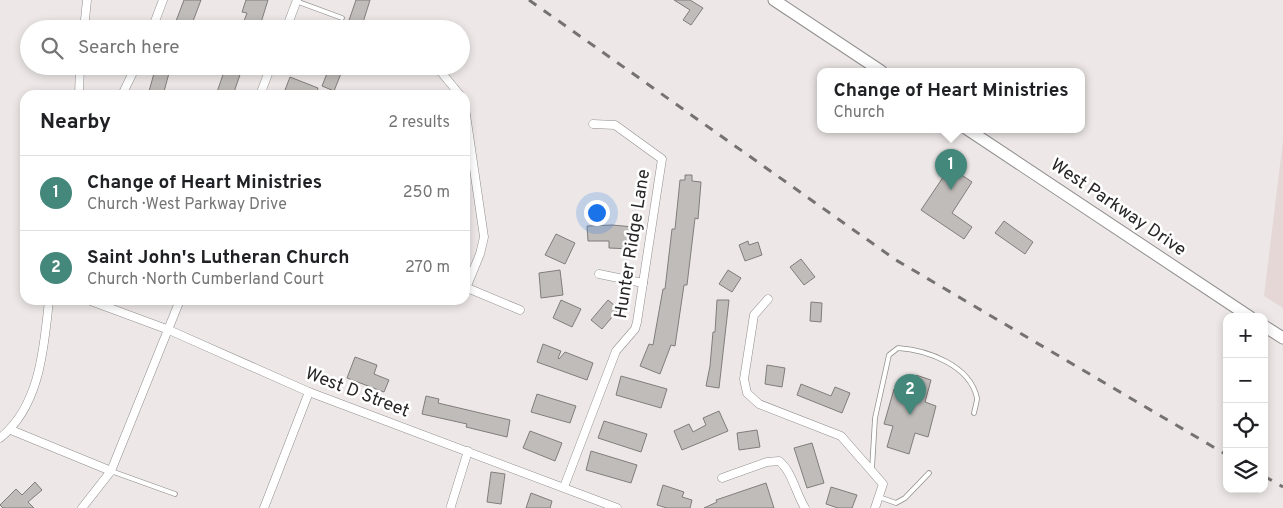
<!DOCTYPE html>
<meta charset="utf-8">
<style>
:root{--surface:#fff;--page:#f6f6f6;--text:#202124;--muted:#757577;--line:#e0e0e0;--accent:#44877b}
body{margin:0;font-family:Overpass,sans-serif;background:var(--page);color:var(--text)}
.controls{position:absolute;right:15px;bottom:15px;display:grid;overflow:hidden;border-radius:10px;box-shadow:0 2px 8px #0003}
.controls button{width:45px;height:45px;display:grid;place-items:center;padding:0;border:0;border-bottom:1px solid var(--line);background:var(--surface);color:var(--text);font:25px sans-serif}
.you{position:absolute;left:596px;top:212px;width:18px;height:18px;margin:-12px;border:4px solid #fff;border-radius:50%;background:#1a73e8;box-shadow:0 0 0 8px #1a73e833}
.badge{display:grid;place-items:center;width:32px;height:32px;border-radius:50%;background:var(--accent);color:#fff;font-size:16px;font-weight:700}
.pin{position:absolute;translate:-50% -41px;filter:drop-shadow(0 1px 2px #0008)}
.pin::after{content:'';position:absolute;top:26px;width:18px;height:15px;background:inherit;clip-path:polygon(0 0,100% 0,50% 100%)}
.popup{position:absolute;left:817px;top:68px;width:268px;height:65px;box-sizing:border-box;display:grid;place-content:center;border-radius:10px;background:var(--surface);filter:drop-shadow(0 1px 4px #0005);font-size:16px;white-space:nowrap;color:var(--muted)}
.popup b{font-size:19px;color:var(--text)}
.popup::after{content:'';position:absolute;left:50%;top:100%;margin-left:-10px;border:10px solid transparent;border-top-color:var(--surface)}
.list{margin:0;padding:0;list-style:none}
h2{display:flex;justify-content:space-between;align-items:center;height:65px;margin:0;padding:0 20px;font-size:21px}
h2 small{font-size:16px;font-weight:400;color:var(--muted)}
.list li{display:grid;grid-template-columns:32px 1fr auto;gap:15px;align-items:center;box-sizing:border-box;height:75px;padding:0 20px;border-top:1px solid var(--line)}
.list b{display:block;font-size:19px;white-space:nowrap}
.list p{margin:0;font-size:16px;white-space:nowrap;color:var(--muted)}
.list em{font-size:16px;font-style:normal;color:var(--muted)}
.icon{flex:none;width:28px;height:28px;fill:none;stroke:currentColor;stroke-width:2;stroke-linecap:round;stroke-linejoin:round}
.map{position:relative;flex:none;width:1283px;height:508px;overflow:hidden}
.search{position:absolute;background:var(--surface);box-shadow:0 2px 8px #0003;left:20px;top:20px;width:450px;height:55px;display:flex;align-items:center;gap:12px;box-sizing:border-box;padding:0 18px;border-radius:28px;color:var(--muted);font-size:19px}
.panel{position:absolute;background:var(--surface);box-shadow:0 2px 8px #0003;left:20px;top:90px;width:450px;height:215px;border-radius:15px}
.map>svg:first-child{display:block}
.built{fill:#e4d7d5}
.building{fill:#c0bcba;stroke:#807d7b}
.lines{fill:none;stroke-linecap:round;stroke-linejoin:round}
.lane-casing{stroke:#928e8e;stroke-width:5.5}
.street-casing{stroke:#928e8e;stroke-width:9}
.secondary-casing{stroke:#928e8e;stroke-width:13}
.lane{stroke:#fff;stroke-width:4}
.street{stroke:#fff;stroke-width:8}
.secondary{stroke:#fff;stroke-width:11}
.rail{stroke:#757271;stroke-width:3;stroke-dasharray:9 9;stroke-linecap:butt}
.labels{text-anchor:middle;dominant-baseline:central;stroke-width:5;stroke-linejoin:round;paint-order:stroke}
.street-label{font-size:18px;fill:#272525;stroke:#fff}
</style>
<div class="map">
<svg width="1283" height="508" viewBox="0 0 1283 508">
<rect width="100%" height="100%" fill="#ede8e7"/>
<polygon class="built" points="1283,140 1283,308 1264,296"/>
<g class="building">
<polygon points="184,0 201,0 190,29 173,29"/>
<polygon points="246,0 268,0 259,29 241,29 247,13 242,12"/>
<polygon points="356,0 370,0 361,29 346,29"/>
<polygon points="674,0 690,0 703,8 691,25 683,20 690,10"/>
<polygon points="156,66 171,66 163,95 148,95"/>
<polygon points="226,66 243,66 233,95 216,95"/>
<polygon points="330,66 344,66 334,91 322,86"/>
<polygon points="290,77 318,88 316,95 298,95 285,90"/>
<polygon points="950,167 972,182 952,213 972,227 964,239 921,210"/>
<polygon points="685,175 692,175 692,181 701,182 698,219 695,218 687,285 684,285 675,346 671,345 660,374 640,366 649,344 653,345 663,289 665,289 672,229 675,229 680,180 685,180"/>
<polygon points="1004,221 1033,242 1025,254 995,233"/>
<polygon points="612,225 634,227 632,249 609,248 609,241 588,241 587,226"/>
<polygon points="556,234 575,243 565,264 545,255"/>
<polygon points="748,241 749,245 758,242 762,255 745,261 739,245"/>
<polygon points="801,259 815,277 804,285 790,267"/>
<polygon points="560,270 563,295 541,298 539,273"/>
<polygon points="728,270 741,278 732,292 719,284"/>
<polygon points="561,300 581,309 572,327 553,318"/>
<polygon points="608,300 619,309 602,329 591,320"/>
<polygon points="717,300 729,300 719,388 706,386 710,366 713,332 715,332"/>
<polygon points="811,302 822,303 821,322 810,321"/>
<polygon points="543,344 561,351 558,358 559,359 565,352 593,363 587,380 537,362"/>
<polygon points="355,357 377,365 374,374 389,380 384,392 347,378"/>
<polygon points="767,365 785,368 782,387 765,384"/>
<polygon points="916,375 931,380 925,402 936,406 928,437 915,433 909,454 887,447 893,426 884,424 894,389 911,394"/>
<polygon points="621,376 667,389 661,408 616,395"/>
<polygon points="801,384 831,396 835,387 850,393 842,413 797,395"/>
<polygon points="537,394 576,406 570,423 531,412"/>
<polygon points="426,396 439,399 438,403 510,420 507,437 466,427 467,424 422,414"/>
<polygon points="719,411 728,431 682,450 674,431 689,424 693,432 706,425 703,418"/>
<polygon points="604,421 647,434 641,452 598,438"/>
<polygon points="757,430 760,447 739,450 737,433"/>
<polygon points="530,431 562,443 555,461 523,448"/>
<polygon points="812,443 824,483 807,488 794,448"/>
<polygon points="591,451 637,465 631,483 586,470"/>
<polygon points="491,472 505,474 501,504 487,502"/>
<polygon points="35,482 42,490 28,502 34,508 3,508 0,505 16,489 22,495"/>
<polygon points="766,483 774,508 704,508 717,502 716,500"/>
<polygon points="663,485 684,492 682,497 692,500 690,508 667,508 657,505"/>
<polygon points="831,487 857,495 852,508 838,508 826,504"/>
<polygon points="531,493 552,501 550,508 526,508"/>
</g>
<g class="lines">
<defs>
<g id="lane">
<polyline points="296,1 342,18"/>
<polyline points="320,66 322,67"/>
<path d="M872,469L875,418L889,355L898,348C927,350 970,365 977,398C977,402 975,408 974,413"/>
<polyline points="111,471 175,494"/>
<polyline points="879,497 896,503 905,498 929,473"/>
</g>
<g id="street">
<polyline points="84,29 87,0"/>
<polyline points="152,29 163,0"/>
<polyline points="286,29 297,0"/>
<polyline points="436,66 460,95"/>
<polyline points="79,95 80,66"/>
<polyline points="122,95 136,66"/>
<polyline points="260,95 271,66"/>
<polyline points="465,108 484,237 480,254 466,288"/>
<polyline points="599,274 643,283"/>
<polyline points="465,287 520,310"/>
<polyline points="768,299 754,315 744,379 747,393 759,404 841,436 883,484 875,508"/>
<polyline points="88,300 169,330 309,392 617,508"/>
<polyline points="11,430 111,471"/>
<path d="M0,438C40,406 44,348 49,300"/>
<path d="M722,478L767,462L779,461C792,471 796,494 805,508"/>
<polyline points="564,487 616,351 635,329 637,322 662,159 615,125 593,124"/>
<polyline points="451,506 468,451"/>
<polyline points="82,508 111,471 180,300"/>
<polyline points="264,508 309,392"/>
</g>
<g id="secondary">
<polyline points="774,0 881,71"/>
<polyline points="967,129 1250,317"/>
<polyline points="1264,326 1283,338"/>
</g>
</defs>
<use href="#lane" class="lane-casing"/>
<use href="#street" class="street-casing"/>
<use href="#secondary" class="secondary-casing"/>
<use href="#lane" class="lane"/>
<use href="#street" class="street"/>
<use href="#secondary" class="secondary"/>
<g class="rail">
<polyline points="529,0 896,260 1227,455"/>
<polyline points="1264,476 1283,487"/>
</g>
</g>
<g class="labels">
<g class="street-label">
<text transform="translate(1118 208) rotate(34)">West Parkway Drive</text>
<text transform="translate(633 244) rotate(-81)">Hunter Ridge Lane</text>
<text transform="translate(357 393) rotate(21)">West D Street</text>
</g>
</g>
</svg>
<div class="controls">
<button>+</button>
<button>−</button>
<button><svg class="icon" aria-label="locate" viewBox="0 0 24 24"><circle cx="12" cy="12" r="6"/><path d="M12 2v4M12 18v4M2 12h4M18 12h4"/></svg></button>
<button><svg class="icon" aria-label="layers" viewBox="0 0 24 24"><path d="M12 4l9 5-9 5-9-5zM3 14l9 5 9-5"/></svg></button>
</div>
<div class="you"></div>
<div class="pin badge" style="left:951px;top:190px">1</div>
<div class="popup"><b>Change of Heart Ministries</b>Church</div>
<div class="pin badge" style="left:910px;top:415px">2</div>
<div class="search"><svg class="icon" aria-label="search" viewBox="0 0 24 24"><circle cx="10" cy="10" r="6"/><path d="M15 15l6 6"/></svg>Search here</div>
<section class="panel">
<h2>Nearby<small>2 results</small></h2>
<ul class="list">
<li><span class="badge">1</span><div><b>Change of Heart Ministries</b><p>Church · West Parkway Drive</p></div><em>250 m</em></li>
<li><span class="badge">2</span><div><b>Saint John's Lutheran Church</b><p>Church · North Cumberland Court</p></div><em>270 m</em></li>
</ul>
</section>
</div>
